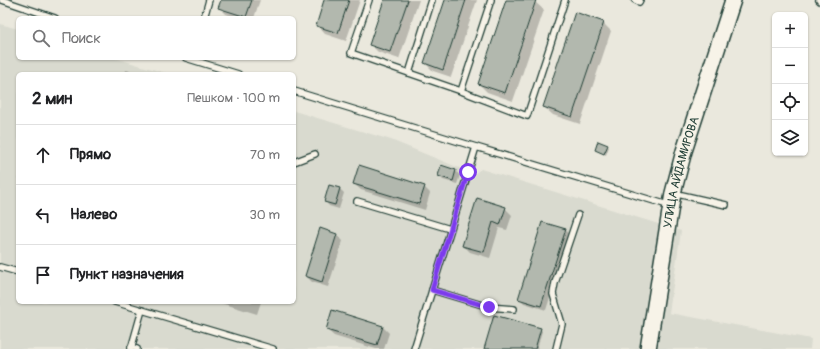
<!DOCTYPE html>
<html lang="ru">
<meta charset="utf-8">
<style>
:root{--surface:#fff;--page:#f2f2f2;--text:#202124;--muted:#757577;--line:#e0e0e0}
body{margin:0;font-family:Pangolin,sans-serif;background:var(--page);color:var(--text)}
.controls{position:absolute;right:12px;top:12px;display:grid;overflow:hidden;border-radius:6px;box-shadow:0 1px 3px #0004}
.controls button{width:36px;height:36px;display:grid;place-items:center;padding:0;border:0;border-bottom:1px solid var(--line);background:var(--surface);color:var(--text);font:20px sans-serif}
.stop{position:absolute;width:12px;height:12px;margin:-9px;border:3px solid #7c3aed;border-radius:50%;background:#fff}
.stop.end{background:#7c3aed;border-color:#fff;box-shadow:0 1px 4px #0008}
.list{margin:0;padding:0;list-style:none}
h2{display:flex;justify-content:space-between;align-items:center;height:52px;margin:0;padding:0 16px;font-size:17px}
h2 small{font-size:13px;font-weight:400;color:var(--muted)}
.list li{display:grid;grid-template-columns:26px 1fr auto;gap:12px;align-items:center;box-sizing:border-box;height:60px;padding:0 16px;border-top:1px solid var(--line)}
.list b{display:block;font-size:15px;white-space:nowrap}
.list em{font-size:13px;font-style:normal;color:var(--muted)}
.icon{flex:none;width:22px;height:22px;fill:none;stroke:currentColor;stroke-width:2;stroke-linecap:round;stroke-linejoin:round}
.map{position:relative;flex:none;width:820px;height:349px;overflow:hidden}
.search{position:absolute;background:var(--surface);box-shadow:0 1px 3px #0004;left:16px;top:16px;width:280px;height:44px;display:flex;align-items:center;gap:10px;box-sizing:border-box;padding:0 14px;border-radius:6px;color:var(--muted);font-size:15px}
.panel{position:absolute;background:var(--surface);box-shadow:0 1px 3px #0004;left:16px;top:72px;width:280px;height:232px;border-radius:6px}
.map>svg:first-child{display:block}
.built{fill:#d9dacf}
.shadow{fill:#0003}
.building{fill:#b2b8ae;stroke:#1f3d34}
.lines{fill:none;stroke-linecap:round;stroke-linejoin:round}
.lane-casing{stroke:#1f3d34;stroke-width:8}
.secondary-casing{stroke:#1f3d34;stroke-width:18}
.lane{stroke:#f7f3e8;stroke-width:5.5}
.secondary{stroke:#f7f3e8;stroke-width:15}
.route{stroke:#7c3aed;stroke-width:5}
.labels{text-anchor:middle;dominant-baseline:central;stroke-width:3;stroke-linejoin:round;paint-order:stroke}
.street-label{font-size:12px;fill:#1f3d34;stroke:#f7f3e8}
</style>
<div class="map">
<svg width="820" height="349" viewBox="0 0 820 349">
<rect width="100%" height="100%" fill="#eae8dd"/>
<filter id="ink" filterUnits="userSpaceOnUse"><feTurbulence type="fractalNoise" baseFrequency=".025" numOctaves="2"/><feDisplacementMap in="SourceGraphic" scale="8" xChannelSelector="R" yChannelSelector="G"/><feConvolveMatrix kernelMatrix="1 2 1 2 8 2 1 2 1" color-interpolation-filters="sRGB"/></filter>
<g filter="url(#ink)">
<polygon class="built" points="0,24 18,29 18,58 115,58 169,74 18,74 18,302 294,302 294,111 391,140 474,174 481,169 681,231 669,313 811,339 810,349 0,349"/>
<g class="shadow">
<polygon points="222,0 260,0 254,18 238,18 226,14 220,8"/>
<polygon points="325,0 360,0 346,41 325,34 317,25"/>
<polygon points="385,0 419,0 399,59 378,52 370,44"/>
<polygon points="446,0 477,0 451,77 433,71 425,63"/>
<polygon points="507,0 530,0 535,2 544,10 513,101 487,92 479,84"/>
<polygon points="603,23 611,31 580,124 553,115 544,107"/>
<polygon points="126,70 142,74 125,74"/>
<polygon points="607,146 609,147 606,155 596,150"/>
<polygon points="455,171 460,175 457,184 443,180 439,176"/>
<polygon points="354,184 424,187 430,193 425,210 361,190"/>
<polygon points="340,189 344,193 339,209 329,206 325,201"/>
<polygon points="505,208 512,215 507,230 499,228 490,258 470,252 463,245"/>
<polygon points="565,230 570,235 546,310 524,303 519,298"/>
<polygon points="336,234 343,241 328,287 312,282 306,276"/>
<polygon points="218,302 261,302 257,314"/>
<polygon points="333,312 383,327 389,333 384,349 376,349 334,336 327,330"/>
<polygon points="540,329 542,331 537,349 485,349"/>
</g>
<g class="building">
<polygon points="221,0 252,0 246,17 218,8"/>
<polygon points="324,0 349,0 338,33 316,26"/>
<polygon points="384,0 408,0 390,52 369,45"/>
<polygon points="445,0 466,0 443,70 424,63"/>
<polygon points="506,0 536,0 505,93 478,84"/>
<polygon points="575,12 604,22 572,117 543,107"/>
<polygon points="598,141 608,145 604,154 595,150"/>
<polygon points="359,165 425,186 419,204 353,184"/>
<polygon points="441,165 456,170 453,181 438,176"/>
<polygon points="329,185 340,188 335,205 324,202"/>
<polygon points="477,198 506,207 500,225 493,222 484,252 462,246"/>
<polygon points="542,222 566,229 541,306 518,299"/>
<polygon points="320,228 337,234 322,282 305,276"/>
<polygon points="332,310 383,326 377,345 326,330"/>
<polygon points="494,315 541,328 535,349 484,349"/>
</g>
<g class="lines">
<defs>
<g id="lane">
<polyline points="2,0 55,18"/>
<polyline points="369,0 351,53 461,91 527,116 565,0"/>
<polyline points="635,0 639,2 640,0"/>
<polyline points="819,0 820,1"/>
<polyline points="204,18 209,0"/>
<polyline points="186,58 238,74"/>
<polyline points="409,73 432,0"/>
<polyline points="294,91 476,147"/>
<polyline points="461,91 491,0"/>
<polyline points="294,162 315,154"/>
<polyline points="673,193 726,205"/>
<polyline points="357,201 450,229"/>
<polyline points="0,267 18,272"/>
<polyline points="432,290 489,307 514,309"/>
<polyline points="115,302 273,349"/>
<polyline points="131,347 137,349"/>
<polyline points="131,349 142,310"/>
<polyline points="414,349 476,147 671,206"/>
<polyline points="556,349 562,324 553,294 555,283 578,215"/>
</g>
<g id="secondary">
<path id="s1" d="M648,349L673,193L684,151L733,0"/>
</g>
</defs>
<use href="#lane" class="lane-casing"/>
<use href="#secondary" class="secondary-casing"/>
<use href="#lane" class="lane"/>
<use href="#secondary" class="secondary"/>
</g>
</g>
<g class="lines" filter="url(#ink)">
<polyline class="route" points="468,172 432,290 489,307"/>
</g>
<g class="labels">
<g class="street-label">
<text stroke="none"><textPath href="#s1" startOffset="180">УЛИЦА АЙДАМИРОВА</textPath></text>
</g>
</g>
</svg>
<div class="controls">
<button>+</button>
<button>−</button>
<button><svg class="icon" aria-label="locate" viewBox="0 0 24 24"><circle cx="12" cy="12" r="6"/><path d="M12 2v4M12 18v4M2 12h4M18 12h4"/></svg></button>
<button><svg class="icon" aria-label="layers" viewBox="0 0 24 24"><path d="M12 4l9 5-9 5-9-5zM3 14l9 5 9-5"/></svg></button>
</div>
<div class="stop" style="left:468px;top:172px"></div>
<div class="stop end" style="left:489px;top:307px"></div>
<div class="search"><svg class="icon" aria-label="search" viewBox="0 0 24 24"><circle cx="10" cy="10" r="6"/><path d="M15 15l6 6"/></svg>Поиск</div>
<section class="panel">
<h2>2 мин<small>Пешком · 100 m</small></h2>
<ul class="list">
<li><svg class="icon" aria-label="ahead" viewBox="0 0 24 24"><path d="M12 20V5M6 11l6-6 6 6"/></svg><div><b>Прямо</b></div><em>70 m</em></li>
<li><svg class="icon" aria-label="left" viewBox="0 0 24 24"><path d="M17 20v-9H6M10 6l-5 5 5 5"/></svg><div><b>Налево</b></div><em>30 m</em></li>
<li><svg class="icon" aria-label="arrive" viewBox="0 0 24 24"><path d="M6 21V4h12l-3 4 3 4H6"/></svg><div><b>Пункт назначения</b></div></li>
</ul>
</section>
</div>
